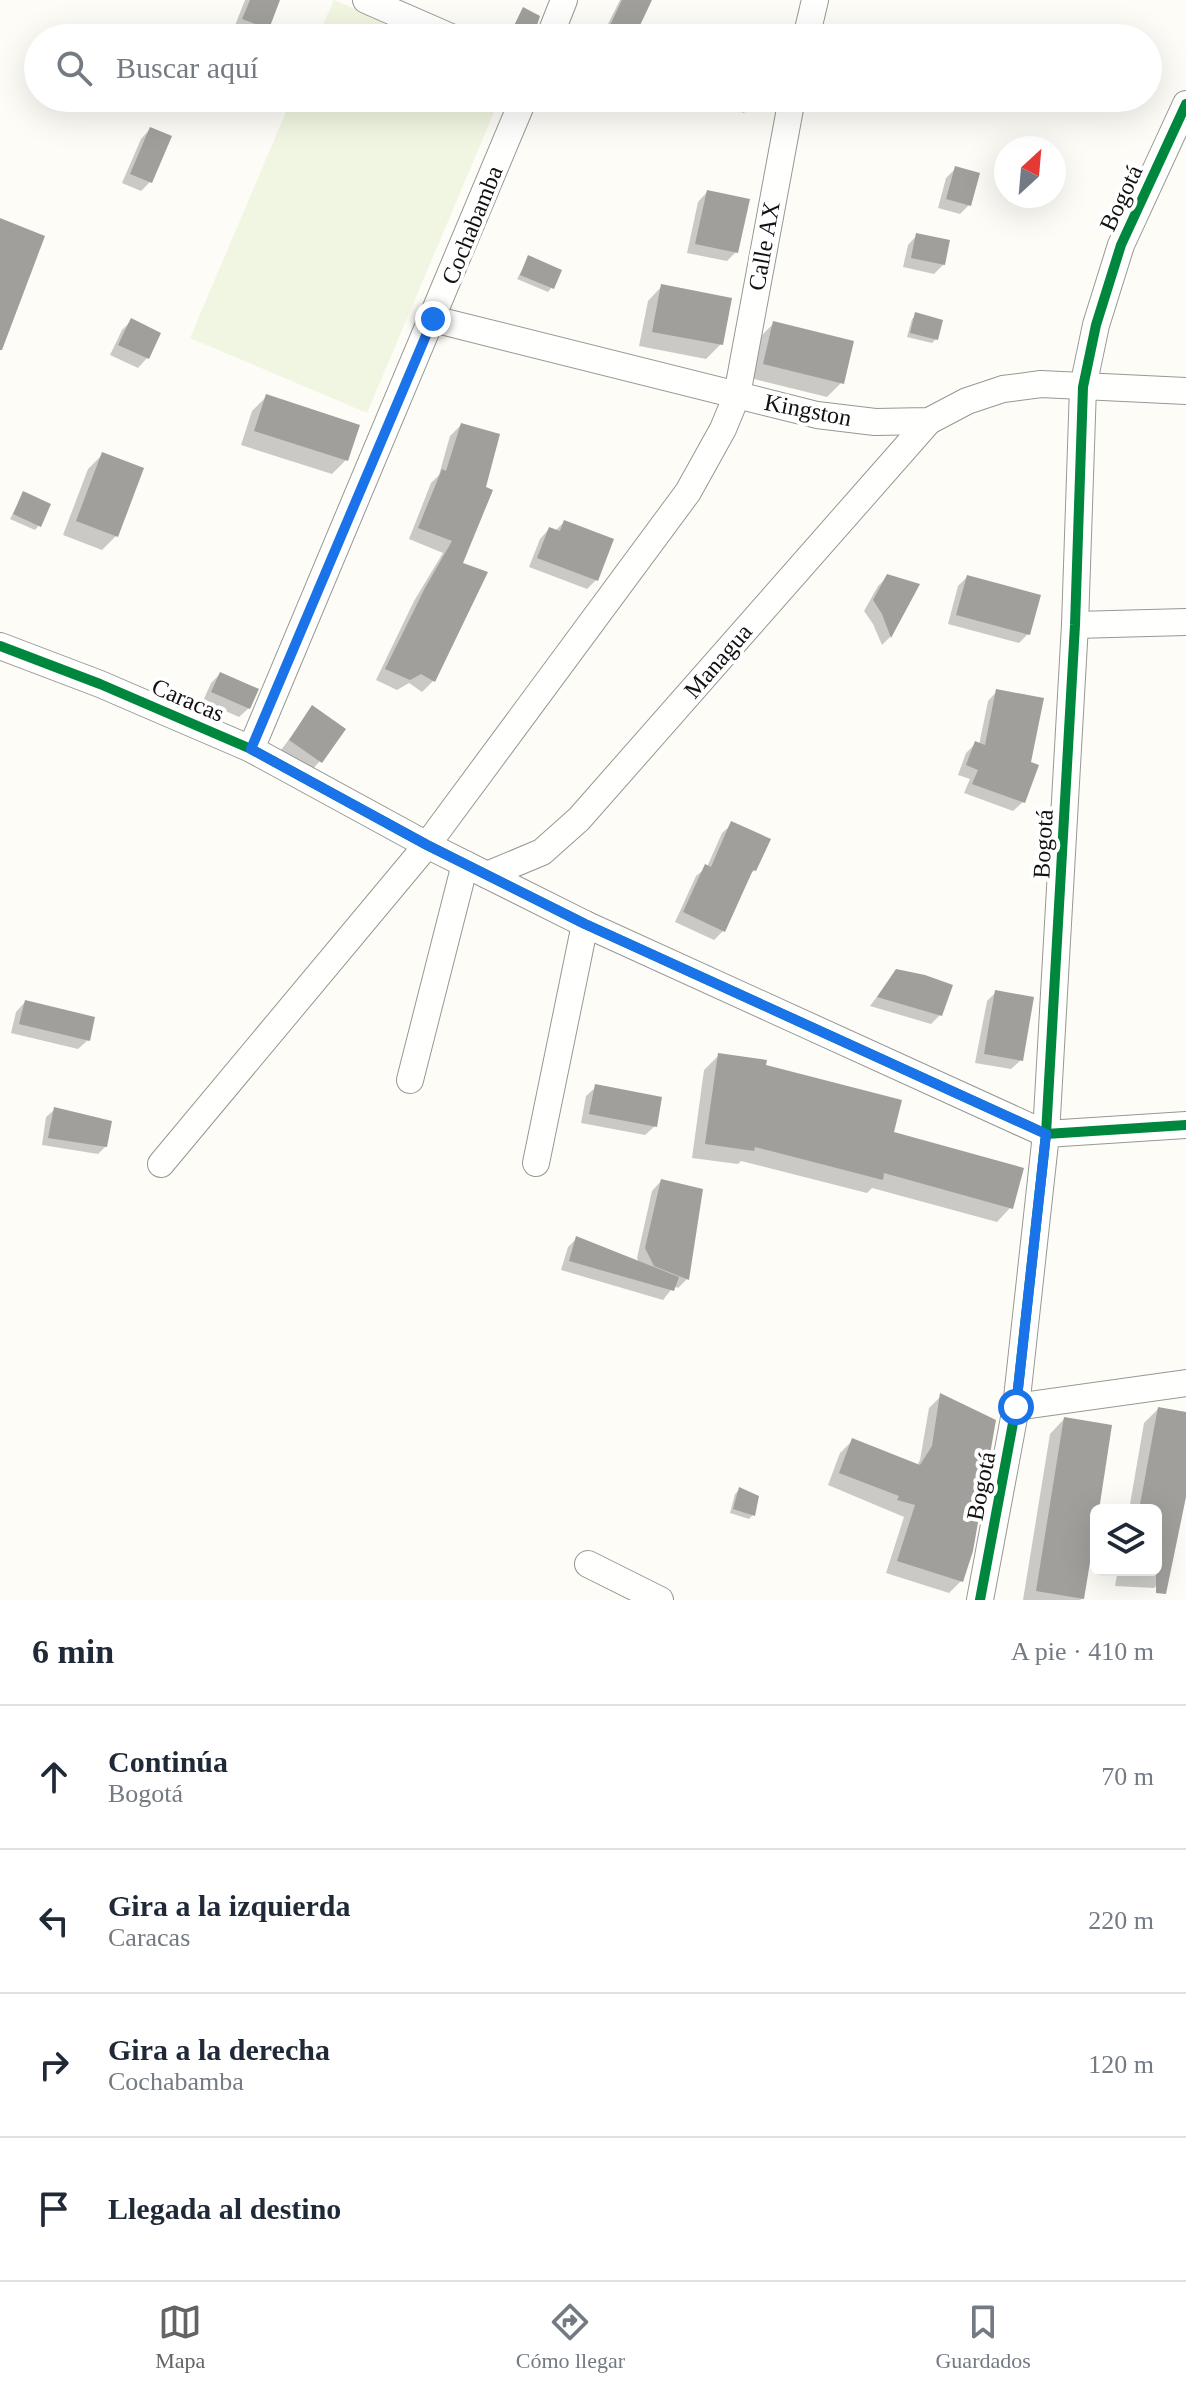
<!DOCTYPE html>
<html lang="es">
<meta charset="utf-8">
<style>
:root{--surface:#fff;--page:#f2f2f3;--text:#1f2937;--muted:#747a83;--line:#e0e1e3;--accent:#646362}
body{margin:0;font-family:"Times New Roman",serif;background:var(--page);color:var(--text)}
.controls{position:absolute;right:24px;bottom:24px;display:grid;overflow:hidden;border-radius:12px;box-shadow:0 8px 32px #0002}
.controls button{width:72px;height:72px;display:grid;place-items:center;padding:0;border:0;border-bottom:2px solid var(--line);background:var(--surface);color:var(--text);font:40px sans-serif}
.compass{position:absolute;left:994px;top:136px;width:72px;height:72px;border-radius:50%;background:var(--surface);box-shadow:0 8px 32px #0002;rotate:26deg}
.stop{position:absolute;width:24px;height:24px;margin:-18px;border:6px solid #1a73e8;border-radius:50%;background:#fff}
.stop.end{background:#1a73e8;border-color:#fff;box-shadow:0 2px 8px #0008}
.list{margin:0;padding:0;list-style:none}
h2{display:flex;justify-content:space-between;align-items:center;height:104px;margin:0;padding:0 32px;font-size:34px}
h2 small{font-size:26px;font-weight:400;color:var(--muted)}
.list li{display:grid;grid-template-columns:52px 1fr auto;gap:24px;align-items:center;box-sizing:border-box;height:144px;padding:0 32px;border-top:2px solid var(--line)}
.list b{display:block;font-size:30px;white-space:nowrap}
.list p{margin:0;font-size:26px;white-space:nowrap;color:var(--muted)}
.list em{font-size:26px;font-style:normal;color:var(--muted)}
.icon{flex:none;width:44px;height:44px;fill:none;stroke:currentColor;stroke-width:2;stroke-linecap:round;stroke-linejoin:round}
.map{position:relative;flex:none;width:1186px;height:1600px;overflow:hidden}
.search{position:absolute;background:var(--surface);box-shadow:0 8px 32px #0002;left:24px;right:24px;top:24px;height:88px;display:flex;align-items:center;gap:20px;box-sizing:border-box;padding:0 28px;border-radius:44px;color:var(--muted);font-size:30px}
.sheet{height:680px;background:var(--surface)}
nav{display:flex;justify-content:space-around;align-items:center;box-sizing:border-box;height:112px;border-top:2px solid var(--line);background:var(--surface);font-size:22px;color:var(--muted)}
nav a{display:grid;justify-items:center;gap:4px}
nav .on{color:var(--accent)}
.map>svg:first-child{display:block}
.pitch{fill:#f0f6e1}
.shadow{fill:#0003}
.building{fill:#a19f9c}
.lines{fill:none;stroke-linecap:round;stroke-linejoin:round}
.minor-casing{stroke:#979795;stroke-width:28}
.minor{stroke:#fffffe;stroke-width:26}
.cycleway-casing{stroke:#fff;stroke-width:15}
.cycleway{stroke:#00873e;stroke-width:10}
.route{stroke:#1a73e8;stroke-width:10}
.labels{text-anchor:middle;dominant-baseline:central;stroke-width:8;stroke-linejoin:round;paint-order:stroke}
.street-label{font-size:24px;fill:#111;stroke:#fff}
</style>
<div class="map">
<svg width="1186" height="1600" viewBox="0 0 1186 1600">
<rect width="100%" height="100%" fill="#fdfcf7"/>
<g class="pitch">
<polygon points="334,0 424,38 317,38"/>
<polygon points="292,98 500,98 367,413 190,338"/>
</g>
<g class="shadow">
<polygon points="245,0 278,0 267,28 258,37 234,28"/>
<polygon points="620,0 649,0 631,38 612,38 603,34"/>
<polygon points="523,10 538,17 532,38 517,38 509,34"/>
<polygon points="712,98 756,98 744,113 711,101"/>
<polygon points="150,129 150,182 141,191 122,183 141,139"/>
<polygon points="956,168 969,205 960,214 938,208 946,178"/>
<polygon points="707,192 736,252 727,261 687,253 698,202"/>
<polygon points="917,235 944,264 934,274 903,267 908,245"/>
<polygon points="529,257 552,287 548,292 517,279"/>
<polygon points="662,286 721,344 706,359 639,346 648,301"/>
<polygon points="916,315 936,339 932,343 907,337 912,319"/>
<polygon points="131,321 159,334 147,358 138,368 110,355 122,330"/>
<polygon points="774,323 842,382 827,397 750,378 760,337"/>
<polygon points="267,396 346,460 332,474 241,445 252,411"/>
<polygon points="461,425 484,488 460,564 485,573 433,681 422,692 409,683 397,690 376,680 414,601 443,553 409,539 431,483 439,475 450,436"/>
<polygon points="102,455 117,535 102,550 63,535 88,469"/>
<polygon points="23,494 39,525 35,530 10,519"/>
<polygon points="564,522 596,580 587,589 529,567 540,539 549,529 555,531"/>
<polygon points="888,576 917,586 890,637 882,645 873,624 864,611 878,586"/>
<polygon points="967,577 1028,634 1019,643 948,624 958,586"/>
<polygon points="220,674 249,708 239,717 203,701 211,683"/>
<polygon points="997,691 1023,802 1013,811 964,793 970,779 958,775 966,753 976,743 979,745 988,701"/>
<polygon points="313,708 320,761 311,771 281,750"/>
<polygon points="732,824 755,870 748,876 724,930 714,940 675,922 696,876 707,867 722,833"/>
<polygon points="896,971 940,1015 931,1024 870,1006"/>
<polygon points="996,992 1021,1060 1011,1069 975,1063 987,1001"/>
<polygon points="25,1002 88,1040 78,1049 11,1033 16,1012"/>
<polygon points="719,1055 764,1066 892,1133 1011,1207 997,1222 872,1188 867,1193 741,1161 738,1164 692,1158 704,1070"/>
<polygon points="596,1087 655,1126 645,1135 581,1123 586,1096"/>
<polygon points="54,1110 106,1146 98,1154 42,1145 46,1117"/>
<polygon points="661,1181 687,1279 678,1288 674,1286 663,1300 561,1270 568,1247 577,1238 639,1263 637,1258 652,1191"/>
<polygon points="941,1396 961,1581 949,1593 886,1573 904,1517 828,1485 840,1453 852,1441 917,1466 920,1460 929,1408"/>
<polygon points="1158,1409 1186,1414 1186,1487 1168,1574 1154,1588 1115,1586 1118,1570 1156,1570 1156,1510 1129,1510 1144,1423"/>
<polygon points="1064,1419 1097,1510 1083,1598 1080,1600 1023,1600 1050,1434"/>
<polygon points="739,1490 753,1515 749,1519 730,1513 735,1494"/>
</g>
<g class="building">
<polygon points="250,0 280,0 269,29 242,19"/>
<polygon points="622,0 652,0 634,38 604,38"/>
<polygon points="523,7 540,16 533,38 512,30"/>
<polygon points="150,127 172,136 152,183 130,174"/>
<polygon points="955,166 980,173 971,206 946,199"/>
<polygon points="707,190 750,199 738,253 695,244"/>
<polygon points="0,218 45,236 2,350 0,350"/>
<polygon points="916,233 950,240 945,265 911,258"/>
<polygon points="528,255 562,270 554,289 520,275"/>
<polygon points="661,284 732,298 723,345 652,332"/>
<polygon points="915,312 943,320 938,340 910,333"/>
<polygon points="131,318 161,333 149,359 118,345"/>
<polygon points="773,321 854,341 844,384 763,364"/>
<polygon points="266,394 360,425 348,461 254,431"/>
<polygon points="461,423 500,434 486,487 493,490 463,563 488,572 435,682 421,674 410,680 385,669 425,588 452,541 418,528 442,469 446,471"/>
<polygon points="102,452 144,468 118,537 76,521"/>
<polygon points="23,491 51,504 41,527 13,514"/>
<polygon points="564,520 614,539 598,581 537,558 549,527 560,531"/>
<polygon points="887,574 920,584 891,638 882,614 873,600"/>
<polygon points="967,575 1041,595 1030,635 956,615"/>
<polygon points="220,672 259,689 250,709 211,692"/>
<polygon points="996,689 1044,698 1031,762 1039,765 1025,803 972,784 978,770 966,765 975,741 985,745"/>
<polygon points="312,705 346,729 322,763 289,740"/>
<polygon points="731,821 771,839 756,871 753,870 725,932 683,912 705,864 711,867"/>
<polygon points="896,969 925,975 953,985 942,1016 877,997"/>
<polygon points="995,990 1034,997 1023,1061 984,1054"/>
<polygon points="25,1000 95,1017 90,1041 19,1024"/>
<polygon points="718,1053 767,1060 766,1065 902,1100 894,1132 1024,1168 1013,1209 884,1173 883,1180 755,1147 754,1151 705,1144"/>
<polygon points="595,1084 662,1097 657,1127 589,1114"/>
<polygon points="54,1107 112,1121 107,1147 48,1138"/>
<polygon points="661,1179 703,1189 689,1280 654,1266 645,1248"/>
<polygon points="576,1236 679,1277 674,1291 569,1261"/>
<polygon points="940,1393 996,1420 973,1551 963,1582 897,1561 915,1505 897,1500 899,1496 839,1473 852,1438 920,1465 932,1446"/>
<polygon points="1158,1407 1186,1412 1186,1497 1166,1594 1156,1593 1156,1510 1139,1510"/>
<polygon points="1064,1417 1112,1425 1099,1510 1096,1510 1096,1526 1084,1599 1036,1591"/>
<polygon points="739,1487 759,1496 755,1516 733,1509"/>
</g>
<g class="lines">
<defs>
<g id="minor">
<polyline points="366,0 453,38"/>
<polyline points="549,38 564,0"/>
<polyline points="806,38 815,0"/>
<polyline points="433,319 817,415 875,422 929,421 967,401 1003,389 1041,384 1186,391"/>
<polyline points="1075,625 1186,622"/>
<polyline points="0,646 100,684 251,749 427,845 585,924 1046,1134 1186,1125"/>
<polyline points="251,749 524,98"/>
<polyline points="487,875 542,852 579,819 929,421"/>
<polyline points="410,1080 465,864"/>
<polyline points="536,1163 585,924"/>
<polyline points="161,1164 427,845 688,492 723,429 737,395 792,98"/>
<polyline points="1016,1407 1186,1383"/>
<polyline points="588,1564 660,1600"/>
<polyline points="980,1600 1016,1407 1046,1134 1075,625 1083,387 1096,325 1121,245 1186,104"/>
</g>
</defs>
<use href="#minor" class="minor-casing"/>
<use href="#minor" class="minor"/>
<defs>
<g id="cycleway">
<polyline points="0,646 100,684 251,749 427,845 585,924 1046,1134 1186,1125"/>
<polyline points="980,1600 1016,1407 1046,1134 1075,625 1083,387 1096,325 1121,245 1186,104"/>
</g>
</defs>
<use href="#cycleway" class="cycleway-casing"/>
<use href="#cycleway" class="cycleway"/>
</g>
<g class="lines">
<polyline class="route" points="433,319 251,749 427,845 585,924 1046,1134 1016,1407"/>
</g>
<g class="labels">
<g class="street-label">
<text transform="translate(1121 198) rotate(-65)">Bogotá</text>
<text transform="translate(472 225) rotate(-68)">Cochabamba</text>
<text transform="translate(764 246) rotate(-80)">Calle AX</text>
<text transform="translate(808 410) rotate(11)">Kingston</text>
<text transform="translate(718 661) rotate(-49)">Managua</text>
<text transform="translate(188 700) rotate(23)">Caracas</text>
<text transform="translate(1043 844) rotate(-87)">Bogotá</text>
<text transform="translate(981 1486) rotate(-79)">Bogotá</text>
</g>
</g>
</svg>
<div class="controls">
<button><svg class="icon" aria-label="layers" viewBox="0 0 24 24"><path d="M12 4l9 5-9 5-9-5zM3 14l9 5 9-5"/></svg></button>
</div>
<svg class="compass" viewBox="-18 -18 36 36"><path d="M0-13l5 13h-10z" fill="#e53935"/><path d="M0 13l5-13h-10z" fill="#747a83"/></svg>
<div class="stop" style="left:1016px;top:1407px"></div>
<div class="stop end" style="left:433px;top:319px"></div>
<div class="search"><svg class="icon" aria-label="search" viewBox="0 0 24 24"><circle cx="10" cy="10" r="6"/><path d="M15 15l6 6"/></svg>Buscar aquí</div>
</div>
<section class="sheet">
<h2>6 min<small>A pie · 410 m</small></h2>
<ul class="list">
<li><svg class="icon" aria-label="ahead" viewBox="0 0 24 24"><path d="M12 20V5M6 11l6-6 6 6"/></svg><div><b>Continúa</b><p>Bogotá</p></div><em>70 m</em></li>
<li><svg class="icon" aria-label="left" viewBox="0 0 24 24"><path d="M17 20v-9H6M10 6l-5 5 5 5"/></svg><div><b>Gira a la izquierda</b><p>Caracas</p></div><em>220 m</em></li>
<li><svg class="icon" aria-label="right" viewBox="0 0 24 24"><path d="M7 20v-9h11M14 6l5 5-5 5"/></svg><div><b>Gira a la derecha</b><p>Cochabamba</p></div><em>120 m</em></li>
<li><svg class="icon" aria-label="arrive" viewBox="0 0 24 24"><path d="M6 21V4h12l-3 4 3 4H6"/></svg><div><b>Llegada al destino</b></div></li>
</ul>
</section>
<nav>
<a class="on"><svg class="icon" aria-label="map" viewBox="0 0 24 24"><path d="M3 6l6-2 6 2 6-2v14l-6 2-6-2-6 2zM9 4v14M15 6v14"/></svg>Mapa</a>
<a><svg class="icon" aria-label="directions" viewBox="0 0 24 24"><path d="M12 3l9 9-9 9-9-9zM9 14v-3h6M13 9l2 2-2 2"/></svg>Cómo llegar</a>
<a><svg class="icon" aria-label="saved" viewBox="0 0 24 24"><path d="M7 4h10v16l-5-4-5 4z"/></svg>Guardados</a>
</nav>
